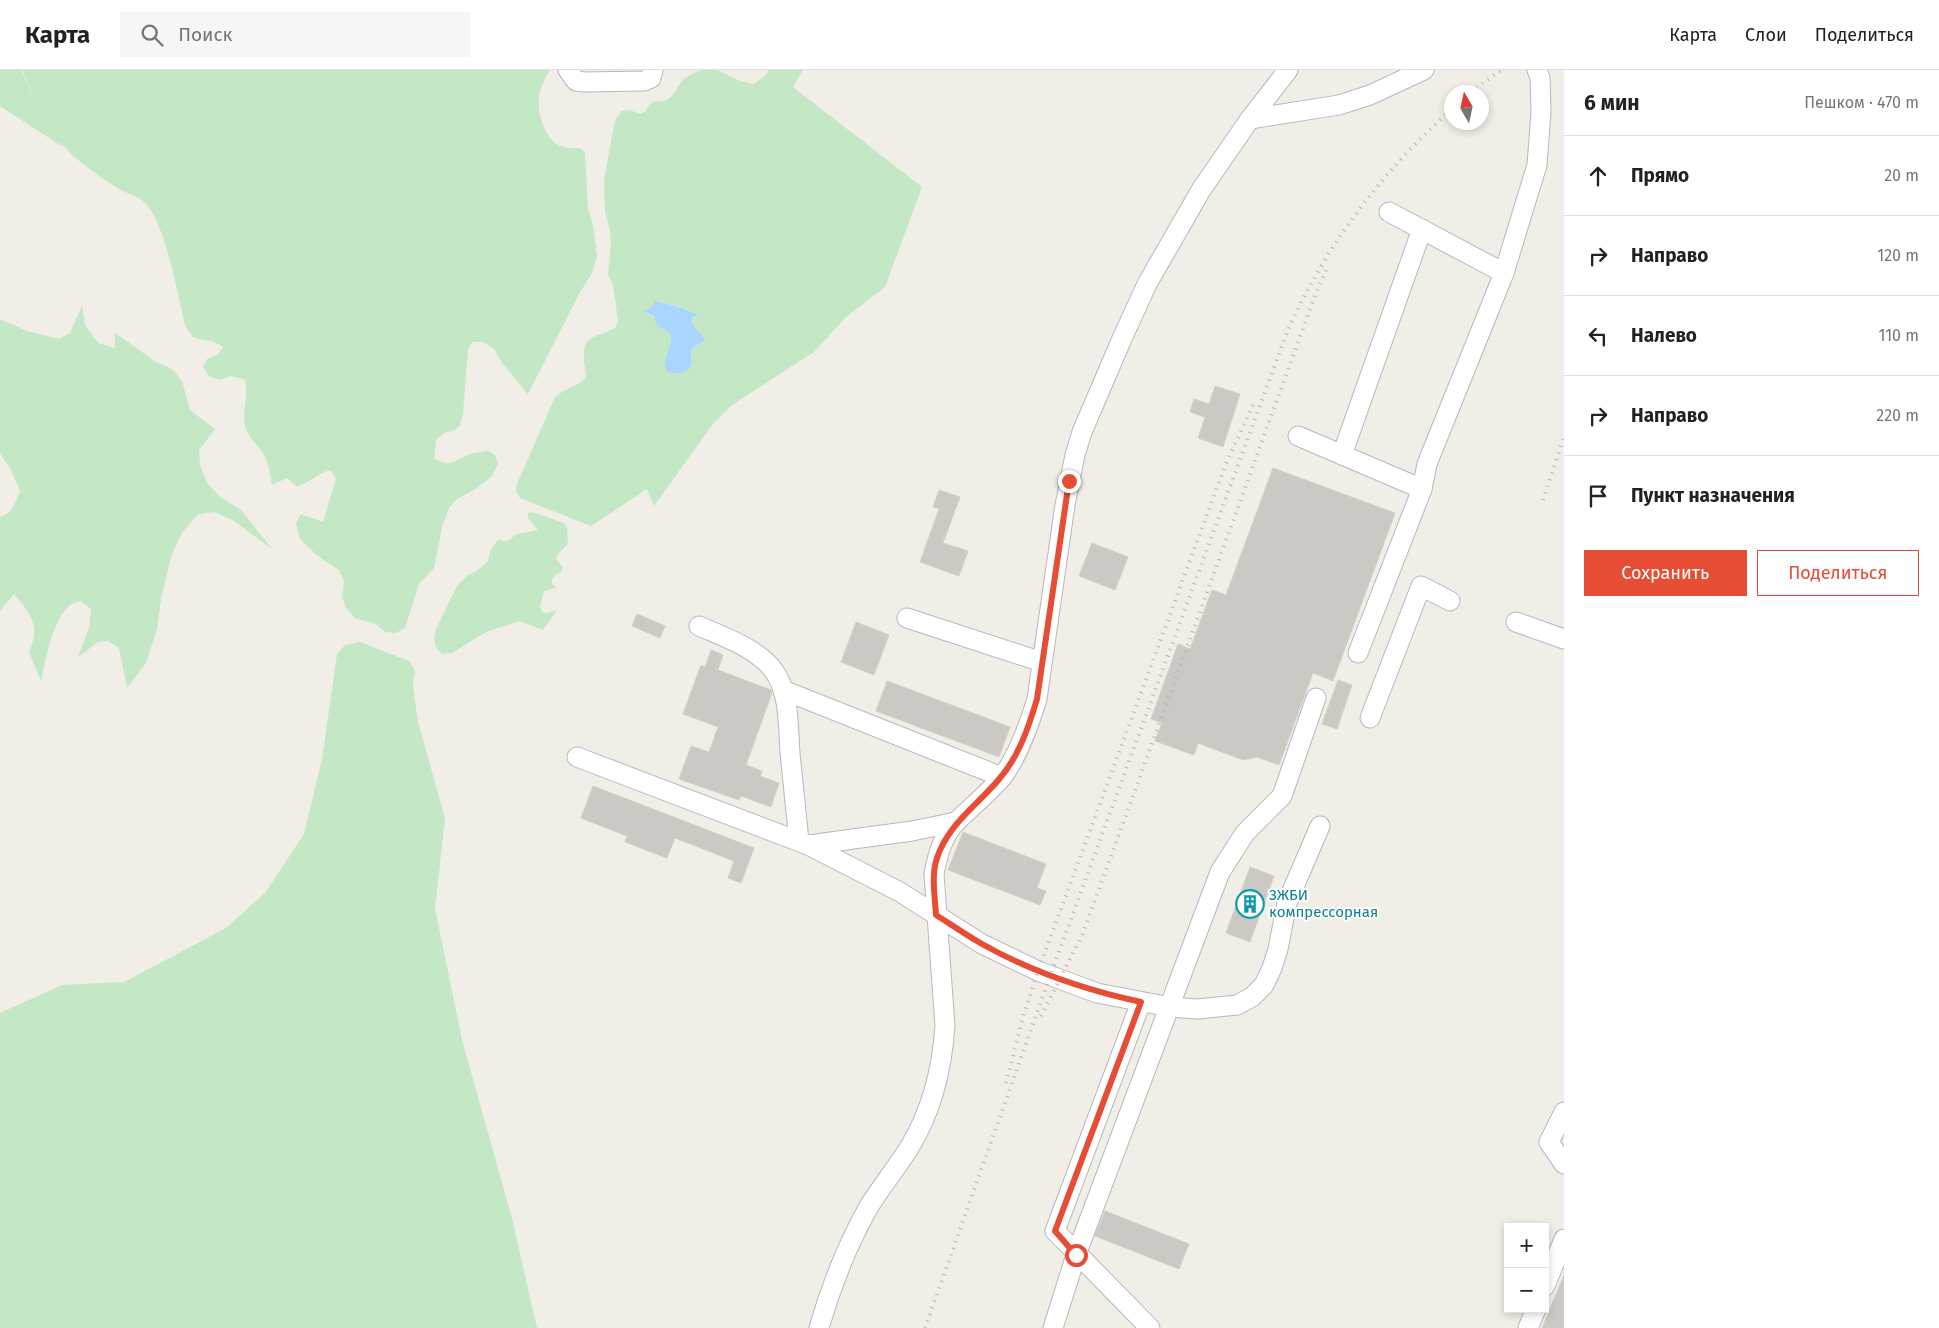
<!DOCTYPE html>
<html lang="ru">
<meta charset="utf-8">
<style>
:root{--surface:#fff;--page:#f6f6f6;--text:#202124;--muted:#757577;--line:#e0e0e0;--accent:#e74c35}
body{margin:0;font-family:"Fira Sans",sans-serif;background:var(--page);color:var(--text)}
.controls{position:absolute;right:15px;bottom:15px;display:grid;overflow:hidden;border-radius:0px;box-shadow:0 2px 8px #0003}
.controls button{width:45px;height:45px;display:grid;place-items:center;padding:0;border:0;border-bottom:1px solid var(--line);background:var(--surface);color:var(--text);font:25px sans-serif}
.compass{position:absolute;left:1444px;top:15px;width:45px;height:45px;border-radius:50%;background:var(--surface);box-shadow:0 2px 8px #0003;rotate:351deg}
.stop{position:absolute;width:15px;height:15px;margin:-11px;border:4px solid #e74c35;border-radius:50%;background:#fff}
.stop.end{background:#e74c35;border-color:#fff;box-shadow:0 1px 5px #0008}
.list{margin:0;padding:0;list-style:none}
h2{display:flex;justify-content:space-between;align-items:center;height:65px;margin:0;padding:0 20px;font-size:21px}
h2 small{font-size:16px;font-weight:400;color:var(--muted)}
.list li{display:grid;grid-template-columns:32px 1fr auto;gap:15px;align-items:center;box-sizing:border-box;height:80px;padding:0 20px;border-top:1px solid var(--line)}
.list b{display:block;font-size:19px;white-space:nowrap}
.list em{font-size:16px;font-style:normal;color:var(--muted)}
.actions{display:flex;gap:10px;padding:15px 20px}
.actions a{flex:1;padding:11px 0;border:1px solid var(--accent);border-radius:0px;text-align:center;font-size:18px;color:var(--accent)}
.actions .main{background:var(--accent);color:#fff}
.icon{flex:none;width:28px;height:28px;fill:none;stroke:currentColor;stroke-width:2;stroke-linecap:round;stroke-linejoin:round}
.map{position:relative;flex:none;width:1564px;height:1258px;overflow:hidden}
header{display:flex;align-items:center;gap:30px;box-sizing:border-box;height:70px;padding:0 25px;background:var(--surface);border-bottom:1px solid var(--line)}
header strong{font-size:24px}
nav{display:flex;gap:28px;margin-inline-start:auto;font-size:18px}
.search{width:350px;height:45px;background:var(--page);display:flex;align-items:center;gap:12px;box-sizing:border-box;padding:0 18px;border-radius:0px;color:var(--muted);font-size:19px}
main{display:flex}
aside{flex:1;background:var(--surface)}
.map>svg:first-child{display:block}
.green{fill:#c4e7c5;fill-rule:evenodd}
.water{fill:#a9d5fe}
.building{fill:#ccc8c4;stroke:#d5d0c5}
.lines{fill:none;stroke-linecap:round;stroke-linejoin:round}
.minor-casing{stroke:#b7b8bd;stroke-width:21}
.minor{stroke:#fff;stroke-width:19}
.rail{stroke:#b5b5b7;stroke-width:4;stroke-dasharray:1 6;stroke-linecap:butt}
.route{stroke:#e74c35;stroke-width:6}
.labels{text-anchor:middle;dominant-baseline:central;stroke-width:4;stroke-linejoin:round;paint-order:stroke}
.culture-label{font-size:15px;fill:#0d838f;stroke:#fff;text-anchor:start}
</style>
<header>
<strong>Карта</strong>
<div class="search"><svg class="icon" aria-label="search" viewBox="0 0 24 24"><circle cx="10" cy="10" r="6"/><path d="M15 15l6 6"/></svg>Поиск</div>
<nav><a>Карта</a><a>Слои</a><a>Поделиться</a></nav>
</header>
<main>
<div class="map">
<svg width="1564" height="1258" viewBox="0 0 1564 1258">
<rect width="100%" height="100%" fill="#f0eee7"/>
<g class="green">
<path d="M0,0H21L39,40L22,0H550C537,20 535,38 545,60C549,67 553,73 561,76C566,79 575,78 581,78L585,83L588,139L593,155L597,186L592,203L579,224L528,324L502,293L494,279L483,272H472L468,279L463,344L460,355L455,360L444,363L436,370L434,388C450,398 453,392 468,385C474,382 482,382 489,381L495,385L498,394L492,406L477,418L457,429L449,438L442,457L434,498L419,514L405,558L396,563L385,562L376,554L355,548L346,538L342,527L344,511L339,500L318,486L300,469L296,453L301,444L323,452L336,408L330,400C316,404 311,412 297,417L287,408L272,415C270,406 269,393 264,385C259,376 249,368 246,359C240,341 251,325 244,309L231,306L220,310L210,307L203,297L207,289L218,284L223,277L212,271L202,270L193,267L185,255C178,226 166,157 147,135C140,126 130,125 121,120C102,109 71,87 59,70L63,77L0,36Z"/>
<path d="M701,0H717L740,11L754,14L766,5L769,0H803L793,17L922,117L885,217L845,248L814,282L732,335L712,355L654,436L647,419L591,456L520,428L516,422L517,414L555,327C564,319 576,317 586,308C586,296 578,275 593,267C600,264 608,262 615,258L618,251L613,214L608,205L611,175L610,161L605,141L604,110L615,50L622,41L630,40L640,44L646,41L648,36L653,31C674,34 672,22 683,10C688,5 695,3 701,0ZM654,236L698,246L692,247C691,256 695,260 702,265V273L693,277L691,282L692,288L665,286C667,282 671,276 672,272C674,259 652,245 643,241L650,239Z"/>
<path d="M82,236L85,255L98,273L115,278V263L156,292L172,299L182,311L190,340L215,359L199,380L200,395L207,413L220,427L241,440L272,479L234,451L215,442L198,444L181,464L171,487L161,529L157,559L146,593L127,618L119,578L108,571L98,572L78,587L89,558L91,539L81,531C78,532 73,533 70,535C52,551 46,589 41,611L29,582C41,556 31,544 14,524L0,541V447C12,444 16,432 20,421L11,400L0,383V249L27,261L59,269L70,263Z"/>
<polygon points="532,442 564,453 567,457 568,474 558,484 556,489 563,497 561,502 556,504 552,509 552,514 556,518 544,521 540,536 542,542 547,543 557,540 543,560 520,551 486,562 452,583 442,584 436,578 434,568 436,559 457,516 468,505 477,501 488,491 490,481 498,470 507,471 517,464 538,460 528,448 528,443"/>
<polygon points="360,572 409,591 415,601 413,616 418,652 445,748 435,838 462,970 512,1148 537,1258 0,1258 0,943 62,915 124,912 226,858 265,823 304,764 322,689 337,584 345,575"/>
</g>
<path class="water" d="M656,231L684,239L699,246L692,247C691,259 700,260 705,269L702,273L693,277L691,282L692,294C685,304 678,305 667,301C658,282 688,265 657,257L654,246L642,241L650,239Z"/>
<g class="building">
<polygon points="1215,316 1240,324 1223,377 1198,368 1205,347 1190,342 1194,329 1209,334"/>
<polygon points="1273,398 1395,443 1333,611 1313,603 1279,695 1257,687 1243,690 1198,673 1194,685 1155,671 1162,653 1151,649 1178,574 1190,579 1212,520 1226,525"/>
<polygon points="939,420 960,427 943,473 968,481 959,506 920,492 939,439 933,437"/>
<polygon points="1092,473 1128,487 1115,520 1079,506"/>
<polygon points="637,544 665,556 660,568 632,556"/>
<polygon points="856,552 889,565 874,605 841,592"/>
<polygon points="711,580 723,585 718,600 771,620 772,623 746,695 762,701 760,706 779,713 771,737 741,726 739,730 679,709 691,676 709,682 718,657 683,644 701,595 705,597"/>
<polygon points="1338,610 1352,615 1337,659 1322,654"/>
<polygon points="887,611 1010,657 999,687 876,641"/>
<polygon points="593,716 754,778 741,813 728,808 734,791 675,768 667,788 625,772 627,766 581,748"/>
<polygon points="963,762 1046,794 1037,818 1046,821 1040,835 948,800"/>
<polygon points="1250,797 1274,806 1250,872 1226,863"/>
<polygon points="1105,1141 1189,1174 1179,1199 1095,1166"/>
<polygon points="1564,1205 1564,1258 1542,1258"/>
</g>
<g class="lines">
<defs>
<g id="minor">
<polyline points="568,0 576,11 584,12 644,11 651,8 653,0"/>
<polyline points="1250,49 1339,35 1370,25 1424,0"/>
<polyline points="1389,142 1504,203"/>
<polyline points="1298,366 1422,419"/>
<polyline points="1342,385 1422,159"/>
<polyline points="907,548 1042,592"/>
<polyline points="1516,552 1564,569"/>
<path d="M699,556C724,567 757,578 774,601C790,623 788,658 790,683C793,713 796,742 799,771"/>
<polyline points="1358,583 1422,419 1427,394 1504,203 1537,95 1541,42 1540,8 1537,0"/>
<polyline points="783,620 1002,707"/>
<polyline points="1370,648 1421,516 1450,531"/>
<polyline points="577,687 808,775 900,822 982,874 1038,901 1097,923 1170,937 1198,939 1237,935 1252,927 1264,915 1272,898 1278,879 1287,833 1320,756"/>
<polyline points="809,775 912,761 956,752"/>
<polyline points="1141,932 1055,1161 1150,1258"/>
<polyline points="1564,1042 1549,1072 1564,1094"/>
<polyline points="1545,1216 1564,1169"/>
<path d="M819,1258C831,1216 847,1176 868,1138C880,1118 896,1099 909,1078C932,1041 942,999 945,956L934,804C937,787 943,765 956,752C972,736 989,723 1003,706C1019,684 1029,655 1037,629L1065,435L1075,385L1082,362L1121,271L1147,214L1201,120L1250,49L1288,0"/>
<polyline points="1053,1258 1076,1185 1220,802 1245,763 1282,726 1316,628"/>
<polyline points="1528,1258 1536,1239"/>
</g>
</defs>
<use href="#minor" class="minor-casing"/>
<use href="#minor" class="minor"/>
<g class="rail">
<polyline points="1471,22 1501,0"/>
<polyline points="1543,430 1564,367"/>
<polyline points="1041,946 1083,863 1316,223 1327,199"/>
<polyline points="1006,1013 1023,947 1038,901 1225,396 1253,335"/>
<path d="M925,1258L1050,906L1287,262C1325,177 1382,101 1452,39"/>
</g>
</g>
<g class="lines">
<path class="route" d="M1069,411L1037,629C1029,656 1019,686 1000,708C978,735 948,754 937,788C931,805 935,827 936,845C952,855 966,865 982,874C1032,902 1085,920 1141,932L1055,1161L1076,1185"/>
</g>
<defs>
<symbol id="building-ring" viewBox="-11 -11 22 22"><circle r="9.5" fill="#fff" stroke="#0f9aa8" stroke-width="1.5"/><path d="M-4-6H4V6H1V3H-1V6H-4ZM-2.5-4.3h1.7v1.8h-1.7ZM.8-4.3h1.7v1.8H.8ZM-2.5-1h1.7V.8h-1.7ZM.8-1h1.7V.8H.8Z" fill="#0f9aa8"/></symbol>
</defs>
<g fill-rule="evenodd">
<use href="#building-ring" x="1234" y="818" width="32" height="32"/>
</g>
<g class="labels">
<g class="culture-label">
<text x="1269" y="825">ЗЖБИ<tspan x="1269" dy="17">компрессорная</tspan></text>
</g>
</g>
</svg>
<div class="controls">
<button>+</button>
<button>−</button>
</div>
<svg class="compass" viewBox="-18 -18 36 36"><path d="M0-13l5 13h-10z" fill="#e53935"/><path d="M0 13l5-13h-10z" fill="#757577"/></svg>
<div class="stop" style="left:1076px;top:1185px"></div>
<div class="stop end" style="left:1069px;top:411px"></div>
</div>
<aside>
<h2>6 мин<small>Пешком · 470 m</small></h2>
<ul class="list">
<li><svg class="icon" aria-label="ahead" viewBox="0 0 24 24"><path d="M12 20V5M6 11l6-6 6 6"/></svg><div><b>Прямо</b></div><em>20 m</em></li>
<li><svg class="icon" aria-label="right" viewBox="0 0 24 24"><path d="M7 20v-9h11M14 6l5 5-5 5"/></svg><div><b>Направо</b></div><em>120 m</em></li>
<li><svg class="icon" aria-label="left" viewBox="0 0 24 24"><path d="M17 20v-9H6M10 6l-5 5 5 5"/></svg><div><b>Налево</b></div><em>110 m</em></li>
<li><svg class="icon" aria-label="right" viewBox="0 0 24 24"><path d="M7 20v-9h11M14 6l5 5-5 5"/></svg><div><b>Направо</b></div><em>220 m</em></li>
<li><svg class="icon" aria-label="arrive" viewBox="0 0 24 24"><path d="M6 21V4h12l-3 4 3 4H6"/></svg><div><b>Пункт назначения</b></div></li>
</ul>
<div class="actions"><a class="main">Сохранить</a><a>Поделиться</a></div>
</aside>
</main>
